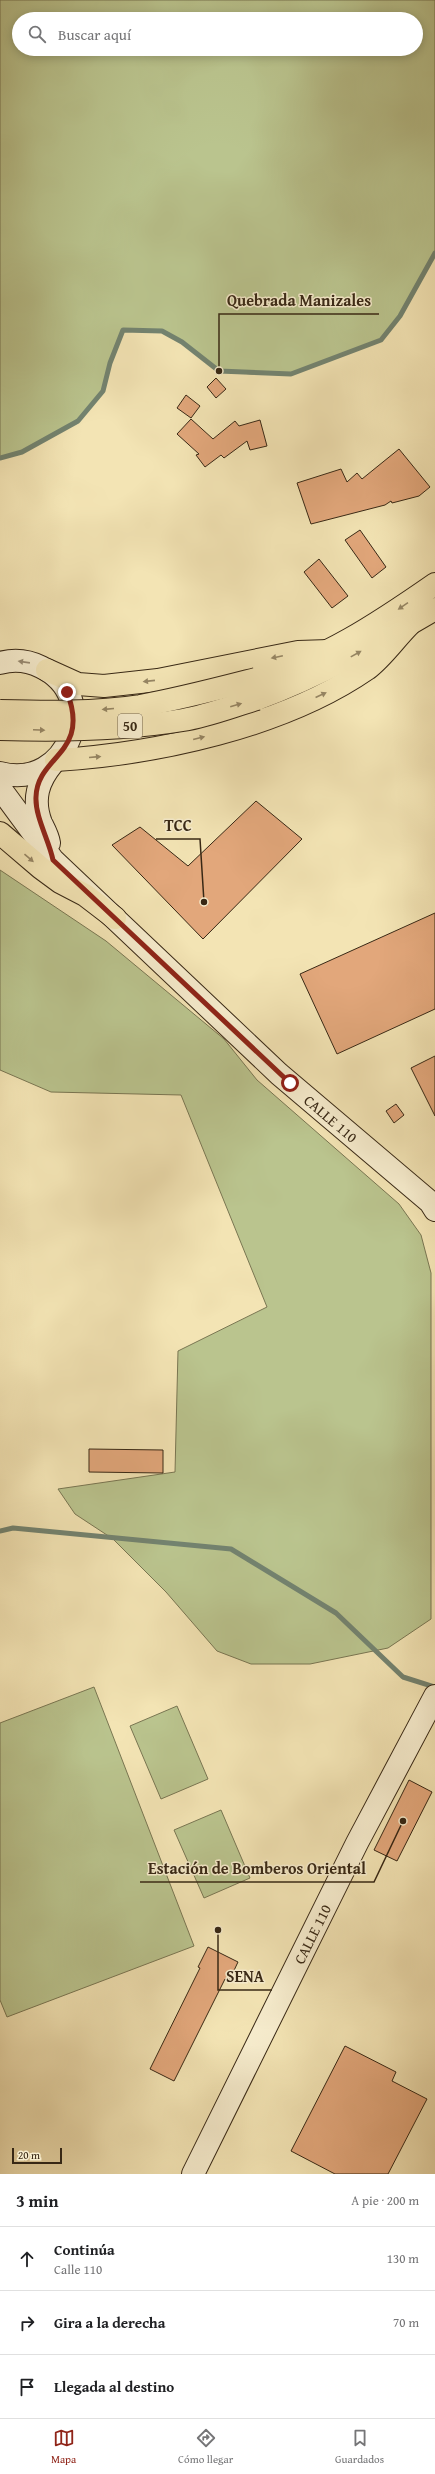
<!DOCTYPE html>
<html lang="es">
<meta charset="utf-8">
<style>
:root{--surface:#fff;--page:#f2f2f2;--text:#202124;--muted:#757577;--line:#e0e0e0;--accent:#8f2418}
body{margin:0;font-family:"Gentium Book Plus",serif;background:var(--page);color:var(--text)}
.scale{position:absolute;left:12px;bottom:10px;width:50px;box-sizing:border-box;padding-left:4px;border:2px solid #382815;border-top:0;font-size:11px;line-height:14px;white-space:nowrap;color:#382815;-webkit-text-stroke:3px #f7edce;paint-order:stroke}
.stop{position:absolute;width:12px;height:12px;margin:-9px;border:3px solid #8f2418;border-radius:50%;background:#fff}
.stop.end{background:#8f2418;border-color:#fff;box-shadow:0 1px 4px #0008}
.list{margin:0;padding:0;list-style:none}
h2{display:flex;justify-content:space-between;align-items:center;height:52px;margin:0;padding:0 16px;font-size:17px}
h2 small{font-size:13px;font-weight:400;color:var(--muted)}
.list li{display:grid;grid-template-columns:26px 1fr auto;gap:12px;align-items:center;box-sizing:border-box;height:64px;padding:0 16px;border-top:1px solid var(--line)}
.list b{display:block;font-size:15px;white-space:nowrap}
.list p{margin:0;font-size:13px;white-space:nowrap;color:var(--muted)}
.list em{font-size:13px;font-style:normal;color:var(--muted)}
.icon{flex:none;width:22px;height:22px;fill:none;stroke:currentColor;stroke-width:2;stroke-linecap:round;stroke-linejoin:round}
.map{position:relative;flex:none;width:435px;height:2174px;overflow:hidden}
.search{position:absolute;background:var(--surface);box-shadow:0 2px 10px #0003;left:12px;right:12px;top:12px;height:44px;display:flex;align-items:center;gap:10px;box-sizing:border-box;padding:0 14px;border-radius:22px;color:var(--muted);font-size:15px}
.sheet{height:244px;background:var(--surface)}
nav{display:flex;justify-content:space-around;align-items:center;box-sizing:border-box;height:56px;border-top:1px solid var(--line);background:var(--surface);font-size:11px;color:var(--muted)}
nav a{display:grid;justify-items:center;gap:2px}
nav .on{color:var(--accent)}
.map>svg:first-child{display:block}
.green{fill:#bac48e;stroke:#797652;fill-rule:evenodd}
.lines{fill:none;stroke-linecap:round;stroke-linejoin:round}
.stream{stroke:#738370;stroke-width:5}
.building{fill:#e2a77b;stroke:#382815}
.secondary-casing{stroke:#382815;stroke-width:24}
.trunk-casing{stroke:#382815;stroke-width:24}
.secondary{stroke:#f7edce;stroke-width:22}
.trunk{stroke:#f3e4b4;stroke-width:22}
.trunk-bridge-casing{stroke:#382815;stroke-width:24;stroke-linecap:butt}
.trunk-bridge{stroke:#f3e4b4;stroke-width:22}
.oneway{fill:#968664}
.oneway2{fill:#988a72}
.route{stroke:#8f2418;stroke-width:5}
.labels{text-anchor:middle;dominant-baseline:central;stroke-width:3;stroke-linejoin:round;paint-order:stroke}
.shield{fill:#f7edce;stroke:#71634c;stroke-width:1}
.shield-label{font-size:14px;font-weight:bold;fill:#382815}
.street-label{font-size:15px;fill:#382815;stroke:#f7edce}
.leader{fill:none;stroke:#382815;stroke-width:1.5}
.callout-dot{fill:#382815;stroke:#f7edce;stroke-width:1.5}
.callout-label{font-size:16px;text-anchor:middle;font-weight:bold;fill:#382815;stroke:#f7edce;stroke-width:3;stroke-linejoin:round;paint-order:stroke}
</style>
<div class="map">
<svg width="435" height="2174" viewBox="0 0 435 2174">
<rect width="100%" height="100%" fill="#f3e4b4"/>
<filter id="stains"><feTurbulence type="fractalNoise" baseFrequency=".005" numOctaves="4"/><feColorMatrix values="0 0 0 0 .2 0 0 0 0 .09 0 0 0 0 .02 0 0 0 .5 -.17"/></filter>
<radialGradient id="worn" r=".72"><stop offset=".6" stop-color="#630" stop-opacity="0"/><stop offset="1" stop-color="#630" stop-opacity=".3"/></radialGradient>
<g class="green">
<path d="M0,0H435V253L400,316L381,340L291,374H252L219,371L182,342L162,331L124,330L110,363L103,391L78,421L22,452L0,458ZM19,19H416V49H19Z"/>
<polygon points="0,870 106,941 224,1039 257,1080 399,1204 421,1235 431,1273 431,1619 388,1648 310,1664 251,1664 217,1651 166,1592 113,1539 75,1514 58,1489 175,1472 178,1351 267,1307 181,1095 51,1092 0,1070"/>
<polygon points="94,1687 194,1946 7,2017 0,2000 0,1723"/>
<polygon points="177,1706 208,1779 161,1799 130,1726"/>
<polygon points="221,1810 250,1878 204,1898 174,1830"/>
</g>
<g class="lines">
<g class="stream">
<polyline points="0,458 22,452 78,421 103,391 110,363 123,330 162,331 182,342 219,371 291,374 381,340 400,316 435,253"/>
<polyline points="0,1531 13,1528 231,1549 336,1613 403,1677 435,1687"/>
</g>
</g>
<g class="building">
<polygon points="216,378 226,389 216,398 207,387"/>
<polygon points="186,395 200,406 191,418 177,408"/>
<polygon points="191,419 213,439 235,421 239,426 260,420 267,446 250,450 247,441 224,458 221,455 205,467 196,455 199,454 177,434"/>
<polygon points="399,449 430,487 419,496 392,503 391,501 385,505 311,524 297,483 341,469 347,482 357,473 362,479"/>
<polygon points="360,530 386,567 372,578 345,540"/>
<polygon points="319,559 348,596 332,608 304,572"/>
<polygon points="256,801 302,839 203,939 112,845 140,827 188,866"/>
<polygon points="435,913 435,1009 337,1054 300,974"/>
<polygon points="435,1056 435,1116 411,1068"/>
<polygon points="396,1104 404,1115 394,1123 386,1111"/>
<polygon points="89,1449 163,1450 163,1473 89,1472"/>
<polygon points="409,1780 432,1792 397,1861 374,1850"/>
<polygon points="208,1947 238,1962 229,1981 225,1979 174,2081 150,2069 200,1968 198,1967"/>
<polygon points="345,2046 396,2072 392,2081 427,2099 388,2174 335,2174 291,2151"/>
</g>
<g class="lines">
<defs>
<g id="secondary">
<path d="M0,663C14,659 29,661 41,667C104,697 68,791 0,773"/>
<path id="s1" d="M0,788L53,860L279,1074L430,1202L435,1210"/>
<path d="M49,843C48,836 44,829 41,823C32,799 38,781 53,763"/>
<path id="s2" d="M193,2174L357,1843L435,1696"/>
</g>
<g id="trunk">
<polyline points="47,670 78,684 104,686 158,680 298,652 329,651"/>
<path d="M256,679C322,661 379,623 435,584"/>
<path d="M257,699C320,676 377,643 435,609"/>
<path d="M56,760C156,754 283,727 367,669C382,658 395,639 409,625"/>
<polyline points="0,833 41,868 60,882 85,895 115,918"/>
</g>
</defs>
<use href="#secondary" class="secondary-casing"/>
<use href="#trunk" class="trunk-casing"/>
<use href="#secondary" class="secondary"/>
<use href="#trunk" class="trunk"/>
<defs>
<g id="trunk-bridge">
<path d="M0,711C46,712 94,713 140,706C179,699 217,689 256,679"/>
<path d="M0,729C61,731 123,730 183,720C208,716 233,706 257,699"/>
</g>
</defs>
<use href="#trunk-bridge" class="trunk-bridge-casing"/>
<use href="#trunk-bridge" class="trunk-bridge"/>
</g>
<defs><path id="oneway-solid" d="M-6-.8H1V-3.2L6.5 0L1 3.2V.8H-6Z"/></defs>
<g class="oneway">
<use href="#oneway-solid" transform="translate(403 606) rotate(146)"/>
<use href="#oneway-solid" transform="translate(356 654) rotate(-29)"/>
<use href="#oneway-solid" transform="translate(277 657) rotate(168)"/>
<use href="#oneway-solid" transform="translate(149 681) rotate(174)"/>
<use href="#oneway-solid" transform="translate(321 695) rotate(-25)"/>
<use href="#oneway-solid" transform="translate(236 705) rotate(-16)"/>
<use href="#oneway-solid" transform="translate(108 709) rotate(175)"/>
<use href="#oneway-solid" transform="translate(39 730) rotate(2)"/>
<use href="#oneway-solid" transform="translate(199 738) rotate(-14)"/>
<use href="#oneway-solid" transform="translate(95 757) rotate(-5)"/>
<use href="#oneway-solid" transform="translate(29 858) rotate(41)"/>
</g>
<use class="oneway2" href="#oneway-solid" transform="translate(24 662) rotate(-172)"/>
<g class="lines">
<path class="route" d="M67,692C91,754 37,755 36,797C35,817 49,840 53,860L290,1083"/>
</g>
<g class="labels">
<rect class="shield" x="118" y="714" width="24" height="24" rx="3"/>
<g class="shield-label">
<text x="130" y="726">50</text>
</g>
<g class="street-label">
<text stroke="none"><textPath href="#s1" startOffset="469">CALLE 110</textPath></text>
<text stroke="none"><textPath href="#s2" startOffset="268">CALLE 110</textPath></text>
</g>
</g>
<path class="leader" d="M219 371L219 314H379M204 902L200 839H156M403 1821L374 1882H140M218 1930L218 1990H272"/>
<g class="callout-dot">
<circle cx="219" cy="371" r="4"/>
<circle cx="204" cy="902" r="4"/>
<circle cx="403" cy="1821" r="4"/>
<circle cx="218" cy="1930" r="4"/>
</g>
<g class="callout-label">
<text x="299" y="306">Quebrada Manizales</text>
<text x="178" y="831">TCC</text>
<text x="257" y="1874">Estación de Bomberos Oriental</text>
<text x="245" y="1982">SENA</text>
</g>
<rect width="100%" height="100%" filter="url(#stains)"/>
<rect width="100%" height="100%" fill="url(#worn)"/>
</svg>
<div class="scale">20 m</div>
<div class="stop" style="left:290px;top:1083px"></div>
<div class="stop end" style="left:67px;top:692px"></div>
<div class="search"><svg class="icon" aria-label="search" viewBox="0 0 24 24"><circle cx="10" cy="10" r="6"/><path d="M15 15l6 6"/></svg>Buscar aquí</div>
</div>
<section class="sheet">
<h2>3 min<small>A pie · 200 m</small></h2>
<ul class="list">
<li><svg class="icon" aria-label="ahead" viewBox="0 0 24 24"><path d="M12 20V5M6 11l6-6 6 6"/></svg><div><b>Continúa</b><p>Calle 110</p></div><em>130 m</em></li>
<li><svg class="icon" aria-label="right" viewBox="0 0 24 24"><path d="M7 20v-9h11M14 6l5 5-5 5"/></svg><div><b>Gira a la derecha</b></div><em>70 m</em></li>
<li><svg class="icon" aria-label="arrive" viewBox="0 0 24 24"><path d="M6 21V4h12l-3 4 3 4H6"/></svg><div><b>Llegada al destino</b></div></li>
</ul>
</section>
<nav>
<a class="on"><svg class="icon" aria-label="map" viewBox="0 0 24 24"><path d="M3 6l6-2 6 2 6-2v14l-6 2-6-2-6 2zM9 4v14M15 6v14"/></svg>Mapa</a>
<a><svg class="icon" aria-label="directions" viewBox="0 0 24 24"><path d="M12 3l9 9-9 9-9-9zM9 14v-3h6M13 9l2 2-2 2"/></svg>Cómo llegar</a>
<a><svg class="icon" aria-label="saved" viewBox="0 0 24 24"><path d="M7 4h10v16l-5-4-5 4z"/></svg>Guardados</a>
</nav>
